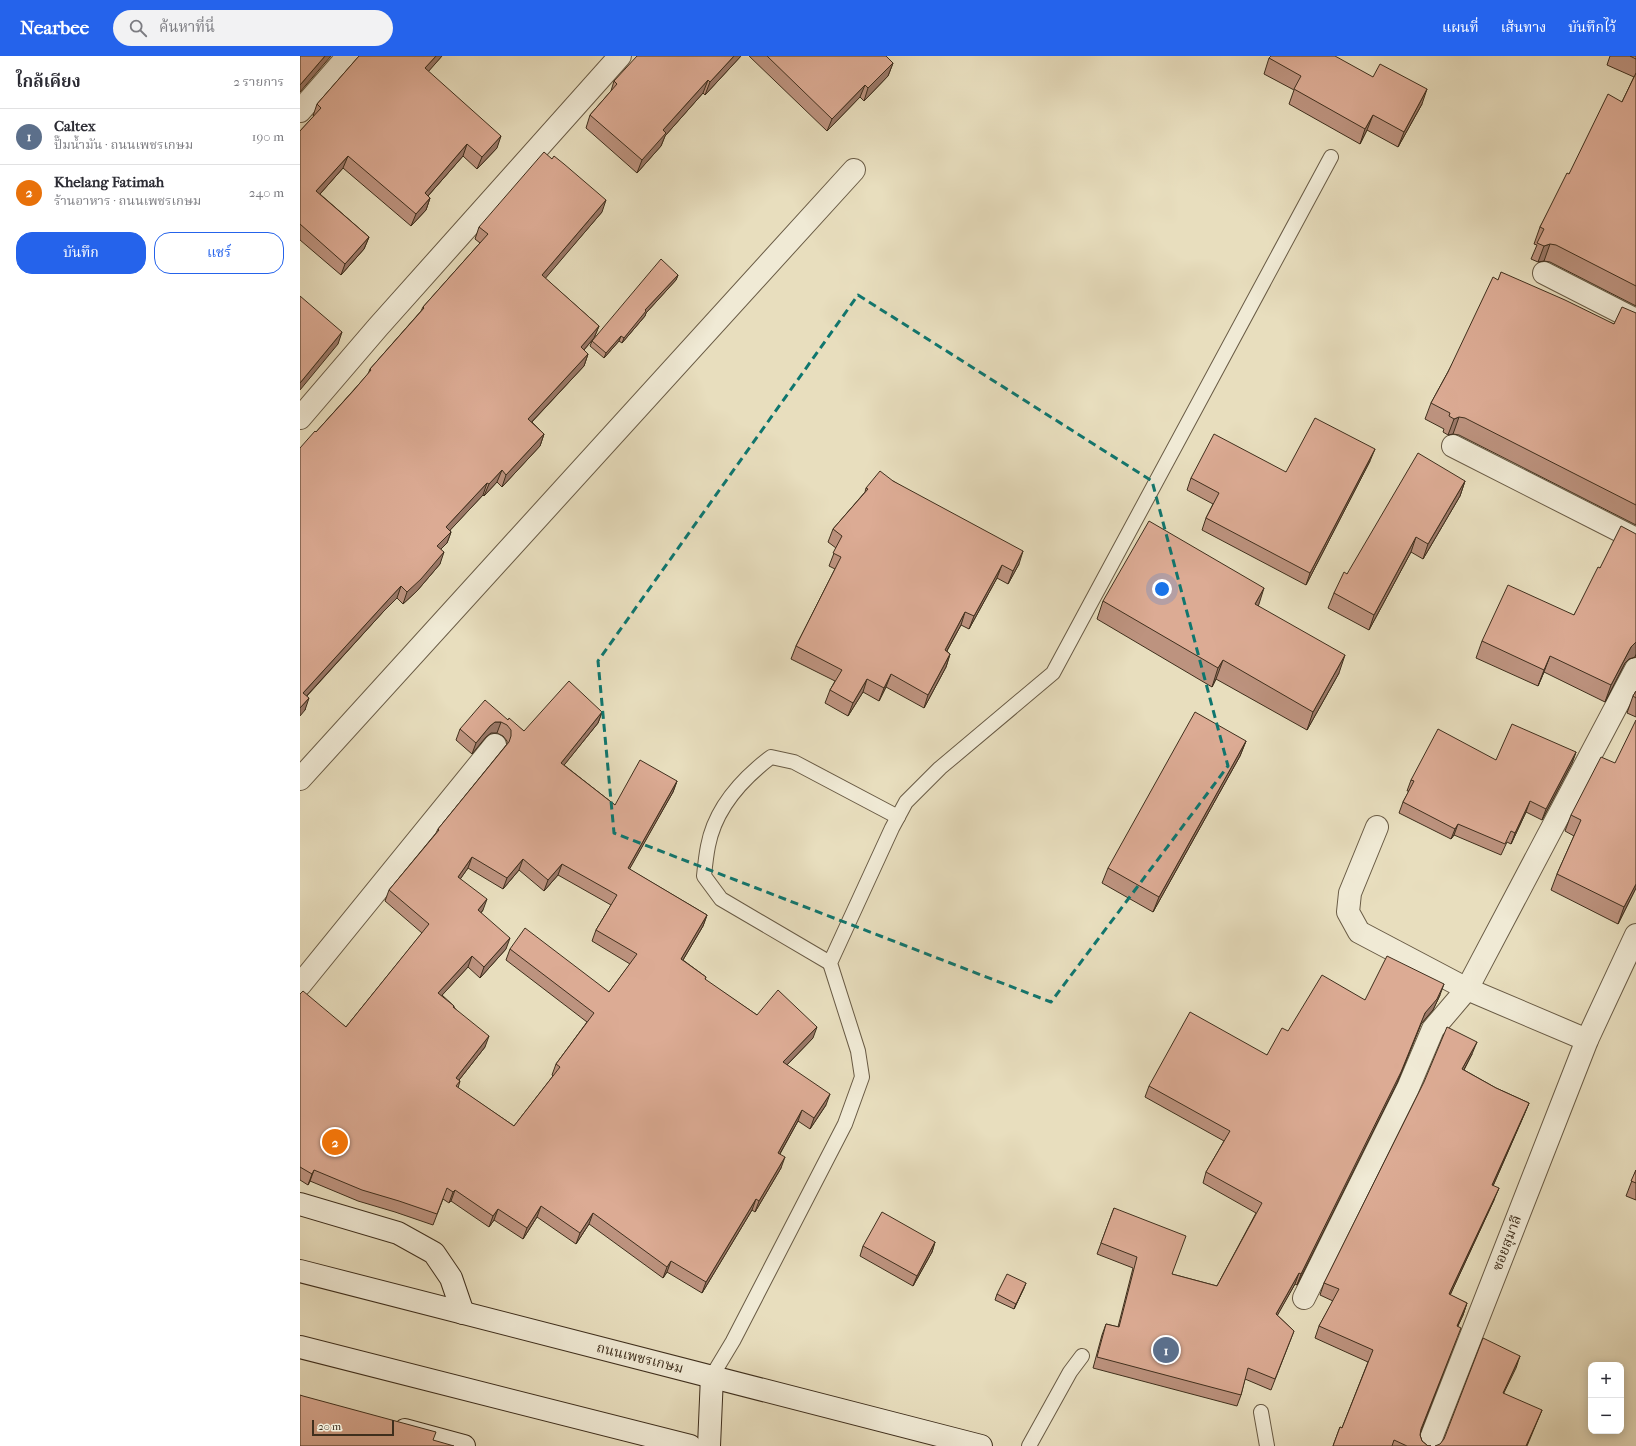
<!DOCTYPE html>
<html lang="th">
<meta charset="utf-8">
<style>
:root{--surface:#fff;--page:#f2f2f3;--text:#2b2b33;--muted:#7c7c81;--line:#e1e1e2;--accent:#2563eb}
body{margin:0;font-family:"IM FELL French Canon","Noto Serif Thai",serif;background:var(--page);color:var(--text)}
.controls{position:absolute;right:12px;bottom:12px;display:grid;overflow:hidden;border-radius:8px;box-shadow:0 2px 10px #0003}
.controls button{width:36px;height:36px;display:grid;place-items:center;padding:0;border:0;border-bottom:1px solid var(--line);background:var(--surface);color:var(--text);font:20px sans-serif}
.scale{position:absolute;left:12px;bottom:10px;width:82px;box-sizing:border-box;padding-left:4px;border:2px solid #3f2f1d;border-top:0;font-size:11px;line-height:14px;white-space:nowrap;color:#3f2f1d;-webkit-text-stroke:3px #f0ead5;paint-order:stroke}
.you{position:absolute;left:862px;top:533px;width:14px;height:14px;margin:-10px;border:3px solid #fff;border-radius:50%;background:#1a73e8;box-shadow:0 0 0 6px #1a73e833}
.badge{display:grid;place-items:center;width:26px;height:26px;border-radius:50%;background:var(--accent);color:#fff;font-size:13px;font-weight:700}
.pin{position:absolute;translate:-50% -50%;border:2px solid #fff;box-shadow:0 1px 4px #0006}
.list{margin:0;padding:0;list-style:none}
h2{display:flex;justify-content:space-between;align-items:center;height:52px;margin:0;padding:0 16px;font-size:17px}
h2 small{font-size:13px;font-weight:400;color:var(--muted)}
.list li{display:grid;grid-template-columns:26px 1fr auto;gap:12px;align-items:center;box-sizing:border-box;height:56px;padding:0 16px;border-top:1px solid var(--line)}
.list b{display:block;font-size:15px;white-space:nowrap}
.list p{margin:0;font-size:13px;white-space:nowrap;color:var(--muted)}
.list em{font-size:13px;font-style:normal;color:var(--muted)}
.actions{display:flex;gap:8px;padding:12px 16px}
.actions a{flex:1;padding:9px 0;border:1px solid var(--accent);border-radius:16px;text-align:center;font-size:14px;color:var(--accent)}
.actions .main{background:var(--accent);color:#fff}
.icon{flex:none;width:22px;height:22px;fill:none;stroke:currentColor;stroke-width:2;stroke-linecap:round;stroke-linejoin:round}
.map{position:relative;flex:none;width:1336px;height:1390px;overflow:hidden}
header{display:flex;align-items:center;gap:24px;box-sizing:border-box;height:56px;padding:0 20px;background:var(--accent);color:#fff}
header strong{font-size:19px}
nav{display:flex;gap:22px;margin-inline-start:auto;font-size:14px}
.search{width:280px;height:36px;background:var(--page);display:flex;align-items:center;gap:10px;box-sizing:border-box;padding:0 14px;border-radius:22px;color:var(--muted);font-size:15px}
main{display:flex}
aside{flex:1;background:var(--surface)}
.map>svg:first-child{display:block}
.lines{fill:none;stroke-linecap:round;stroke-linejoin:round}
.lane-casing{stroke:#695b45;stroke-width:16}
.street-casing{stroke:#695b45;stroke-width:24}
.secondary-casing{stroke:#3f2f1d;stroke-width:24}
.lane{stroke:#f0ead5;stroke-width:14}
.street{stroke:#f0ead5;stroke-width:22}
.secondary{stroke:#f0ead5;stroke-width:22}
.wall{fill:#bd937f;stroke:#3f2f1d;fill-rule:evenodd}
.shaded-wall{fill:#9a7868;stroke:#3f2f1d}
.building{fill:#dcab94;stroke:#3f2f1d;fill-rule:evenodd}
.marked{fill:none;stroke:#0f766e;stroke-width:3;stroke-dasharray:8 5;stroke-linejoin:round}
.labels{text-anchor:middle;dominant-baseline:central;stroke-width:3;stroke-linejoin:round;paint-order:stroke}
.street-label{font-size:14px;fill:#3f2f1d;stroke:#f0ead5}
</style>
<header>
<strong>Nearbee</strong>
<div class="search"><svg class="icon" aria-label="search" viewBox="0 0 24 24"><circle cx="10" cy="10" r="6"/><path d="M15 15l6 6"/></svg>ค้นหาที่นี่</div>
<nav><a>แผนที่</a><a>เส้นทาง</a><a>บันทึกไว้</a></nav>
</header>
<main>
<aside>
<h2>ใกล้เคียง<small>2 รายการ</small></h2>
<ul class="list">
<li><span class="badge" style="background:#5c6f8a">1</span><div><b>Caltex</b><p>ปั๊มน้ำมัน · ถนนเพชรเกษม</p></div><em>190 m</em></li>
<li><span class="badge" style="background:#e8710a">2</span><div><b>Khelang Fatimah</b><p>ร้านอาหาร · ถนนเพชรเกษม</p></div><em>240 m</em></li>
</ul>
<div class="actions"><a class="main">บันทึก</a><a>แชร์</a></div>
</aside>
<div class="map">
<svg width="1336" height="1390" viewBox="0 0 1336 1390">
<rect width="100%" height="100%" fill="#e8debe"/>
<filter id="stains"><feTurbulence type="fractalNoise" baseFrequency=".005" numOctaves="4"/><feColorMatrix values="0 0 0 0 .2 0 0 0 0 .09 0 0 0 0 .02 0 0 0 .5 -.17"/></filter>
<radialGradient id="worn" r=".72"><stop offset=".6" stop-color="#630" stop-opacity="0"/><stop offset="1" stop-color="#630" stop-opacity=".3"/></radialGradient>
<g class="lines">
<defs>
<g id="lane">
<path d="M530,907L421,843L404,820C405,810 406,800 408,790C415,753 442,723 471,701L494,706L598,761"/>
<polyline points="412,1320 433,1285 545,1068 562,1021 558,995 530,907 592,772 606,746 640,712 753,617 1031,101"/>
<polyline points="961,1356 967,1390"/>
<polyline points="729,1390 770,1316 782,1300"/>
</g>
<g id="street">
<polyline points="0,55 48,0"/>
<polyline points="1244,217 1336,264"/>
<polyline points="0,362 78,271 320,0"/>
<polyline points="1153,390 1336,483"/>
<polyline points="0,723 554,114"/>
<polyline points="1077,771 1050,837 1048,856 1059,876 1167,933 1287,984"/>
<polyline points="0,929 195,689"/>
<polyline points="1004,1242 1108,1032 1133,973 1167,933 1336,613"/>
<polyline points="1128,1390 1287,984 1336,879"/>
</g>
<g id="secondary">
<polyline points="0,1148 98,1177 134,1197 151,1222 163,1257"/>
<polyline points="0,1215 681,1390"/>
<polyline points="0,1291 390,1390"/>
<polyline points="105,1374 164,1390"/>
<polyline points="409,1390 412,1320"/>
</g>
</defs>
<use href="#lane" class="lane-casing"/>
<use href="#street" class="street-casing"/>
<use href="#secondary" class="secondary-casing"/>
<use href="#lane" class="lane"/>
<use href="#street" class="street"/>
<use href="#secondary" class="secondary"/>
</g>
<g class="wall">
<polygon points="59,0 142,0 128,15 197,92 177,113 163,100 128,140 130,142 126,154 111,170 43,112 20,138 69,181 64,193 41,219 0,184 0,75 14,60 13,60 17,48"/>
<polygon points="441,0 405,39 403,37 365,80 361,90 337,117 286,72 290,59 311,35 314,25"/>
<polygon points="449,0 586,0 593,7 588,20 564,45 560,41 527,75"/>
<polygon points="1310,0 1336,0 1336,250 1250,206 1244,205 1238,206 1231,203 1237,189 1234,188 1240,171 1269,118 1322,46 1334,21 1307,9"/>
<polygon points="969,2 1122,48 1098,91 1067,74 1060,88 989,48 994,34 964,18"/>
<polygon points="302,156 245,222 299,270 294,282 284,294 288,298 284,310 232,366 244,378 240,390 202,431 197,426 184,440 183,439 150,474 151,476 147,487 141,493 140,508 117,535 103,548 97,542 83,556 7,640 5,654 16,376 68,318 70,313 121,255 123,251 180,187 175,183 179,171"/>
<polygon points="378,219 376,224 346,257 345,260 322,287 319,285 304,302 290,290 292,285"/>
<polygon points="1198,224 1314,268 1336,257 1336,469 1159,379 1153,378 1148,379 1143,376 1144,373 1125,363 1131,347"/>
<polygon points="1070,405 1006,529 902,474 906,462 913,448 887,434 891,422 986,416"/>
<polygon points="593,425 719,508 708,528 697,522 669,573 661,569 647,595 650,598 646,611 624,652 586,631 579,645 563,636 548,660 525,647 530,634 535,625 491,603 496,590 535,513 529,510 536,492 528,486 533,473 565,436 566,432"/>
<polygon points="1165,425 1160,440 1123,503 1111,496 1069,574 1028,552 1034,537 1047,518"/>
<polygon points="1336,478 1336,601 1329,603 1325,607 1305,646 1244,616 1238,630 1176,602 1182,585 1274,559 1300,512"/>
<polygon points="803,545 958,550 1039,617 1007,674 916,623 912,631 797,563"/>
<polygon points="1336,635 1336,661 1327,657 1333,640"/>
<path d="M302,656L298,667L264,709L315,749L377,725L373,736L329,813L407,859L403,870L383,904L406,921L405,924L457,959L513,982L487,1009L526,1049L510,1073L498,1065L480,1098L481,1112L455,1156L452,1154L402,1237L367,1216L363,1222L289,1168L276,1188L237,1161L223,1183L194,1164L189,1171L151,1145L149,1147L143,1143L133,1169L95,1156L58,1145L10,1125L8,1129L0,1124V938L46,971L122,877L85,845L89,834L136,777L138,773L207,688V685L203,680L197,677H191L186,681L172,698L156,684L160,673L208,664L224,675ZM168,812L203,833L219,814L244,835L258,819L311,849L296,874L292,885L330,908L309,936L210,893L206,904L287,966L256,1008L252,1019L253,1020L214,1070L158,1032L160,1025L159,1024L185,991L154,951V950L142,939L168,911L180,922L206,893L181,857L183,854L160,823Z"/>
<polygon points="946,685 940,700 853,856 802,827 808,812"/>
<polygon points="1276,696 1272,707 1242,764 1226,756 1211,788 1207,786 1201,799 1154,779 1151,783 1099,757 1103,746 1109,735 1107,735 1111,724 1196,704"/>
<polygon points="1315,707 1336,832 1318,868 1251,834 1257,818 1274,780 1265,775 1271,759"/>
<polygon points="1140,939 1133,954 1121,968 1097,1027 997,1229 995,1228 977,1259 994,1275 971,1334 945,1323 941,1339 937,1350 793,1312 802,1279 806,1268 818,1271 833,1212 797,1198 814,1152 872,1218 917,1230 956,1157 903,1127 906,1116 924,1085 845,1041 849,1030 967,999 988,975 1065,944"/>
<polygon points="1172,998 1164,1014 1196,1032 1229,1047 1224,1059 1193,1130 1194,1144 1150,1239 1167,1247 1163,1259 1158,1270 1156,1284 1121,1375 1120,1379 1122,1385 1128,1390 1131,1390 1033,1390 1040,1371 1042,1372 1068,1306 1015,1282 1019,1270 1033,1245 1020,1239 1024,1227"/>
<polygon points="1336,1114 1336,1144 1326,1140"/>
<polygon points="635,1186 632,1196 613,1230 560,1200 563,1190"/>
<polygon points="724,1232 714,1253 695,1244 697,1238"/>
</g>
<g class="shaded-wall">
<polygon points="25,0 31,0 0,36 0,29"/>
<polygon points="136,0 142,0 121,24 125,12"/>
<polygon points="434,0 441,0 405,39 410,26"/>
<polygon points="593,7 588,20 564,45 568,32"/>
<polygon points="408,24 403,37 365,80 361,90 337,117 342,104 363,74"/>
<polygon points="565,29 560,41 527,75 532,63"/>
<polygon points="1127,33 1122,48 1098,91 1104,76"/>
<polygon points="1073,59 1067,74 1060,88 1065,73"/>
<polygon points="201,80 197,92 177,113 182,101"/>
<polygon points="167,88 163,100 120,149 125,137"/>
<polygon points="48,100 43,112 12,147 16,135"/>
<polygon points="130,142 126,154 111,170 116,158"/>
<polygon points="306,144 302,156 238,231 242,219"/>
<polygon points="69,181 64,193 41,219 45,208"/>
<polygon points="1250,188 1244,205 1238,206 1244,190"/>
<polygon points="378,219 376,224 346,257 345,260 322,287 324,282 345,254"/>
<polygon points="299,270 294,282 276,303 281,291"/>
<polygon points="42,276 38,288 0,334 0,327"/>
<polygon points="321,280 319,285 304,302 306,297"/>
<polygon points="288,298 284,310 224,374 228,363"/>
<polygon points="1159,361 1153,378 1148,379 1154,363"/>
<polygon points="244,378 240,390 202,431 206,419"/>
<polygon points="1075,393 1070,405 1006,529 1010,517"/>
<polygon points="202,414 197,426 184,440 189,428"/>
<polygon points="1165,425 1160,440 1123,503 1128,488"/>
<polygon points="187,427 183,439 142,483 146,471"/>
<polygon points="151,476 147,487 133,501 137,490"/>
<polygon points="1116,481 1111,496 1069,574 1074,559"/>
<polygon points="723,495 719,508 708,528 713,515"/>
<polygon points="144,496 140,508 117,535 103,548 107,536"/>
<polygon points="702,509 697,522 669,573 674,560"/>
<polygon points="101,530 97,542 83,556 0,647 3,637 88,544"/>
<polygon points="964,532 958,551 955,548"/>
<polygon points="665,556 661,569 640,607 645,594"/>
<polygon points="1335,586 1336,586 1336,598 1335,601 1329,603 1325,607 1305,646 1311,629 1331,591"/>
<polygon points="650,598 646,611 624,652 628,639"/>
<polygon points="1045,599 1039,617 1007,674 1013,656"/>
<polygon points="1250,600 1244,616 1238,630 1244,614"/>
<polygon points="923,604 916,623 912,631 918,612"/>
<polygon points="591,618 586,631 579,645 584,632"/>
<polygon points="567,623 563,636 548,660 553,647"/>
<polygon points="9,642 5,654 0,660 0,652"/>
<polygon points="302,656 298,667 257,718 261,707"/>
<polygon points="195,666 201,666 197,677 191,677 186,681 172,698 176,687 190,670"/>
<polygon points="946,685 940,700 853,856 859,841"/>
<polygon points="1276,696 1272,707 1242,764 1246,753"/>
<polygon points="377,725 373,736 324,823 328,812"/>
<polygon points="1230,745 1226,756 1211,788 1215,777"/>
<polygon points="1158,768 1154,779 1151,783 1155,773"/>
<polygon points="172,801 168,812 154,832 158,821"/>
<polygon points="223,803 219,814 203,833 207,822"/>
<polygon points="262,808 258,819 244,835 248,824"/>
<polygon points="1336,828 1336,832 1318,868 1324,851"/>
<polygon points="187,843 183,854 174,865 178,854"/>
<polygon points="407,859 403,870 377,914 381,903"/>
<polygon points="210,882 206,893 180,922 184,911"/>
<polygon points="172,900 168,911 134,948 138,937"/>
<polygon points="1144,928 1140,939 1133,954 1121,968 1097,1027 997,1229 1001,1218 1125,957"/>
<polygon points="517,971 513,982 479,1017 483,1006"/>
<polygon points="189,980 185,991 152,1033 156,1022"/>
<polygon points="1177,986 1172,998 1158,1025 1162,1013"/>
<polygon points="530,1038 526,1049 510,1073 514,1062"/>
<polygon points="1229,1047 1224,1059 1188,1141 1192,1129"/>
<polygon points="502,1054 498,1065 474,1108 478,1097"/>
<polygon points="485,1101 481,1112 455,1156 459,1145"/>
<polygon points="14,1114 10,1125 8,1129 12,1118"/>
<polygon points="1199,1132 1194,1144 1145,1250 1149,1238"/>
<polygon points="155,1134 151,1145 149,1147 153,1136"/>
<polygon points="456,1143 452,1154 402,1237 406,1226"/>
<polygon points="241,1150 237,1161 223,1183 227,1172"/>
<polygon points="198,1153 194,1164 189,1171 193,1160"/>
<polygon points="293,1157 289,1168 276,1188 280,1177"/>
<polygon points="635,1186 632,1196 613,1230 617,1220"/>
<polygon points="371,1205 367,1216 363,1222 367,1211"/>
<polygon points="999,1217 995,1228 972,1269 976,1258"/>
<polygon points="726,1227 724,1232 714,1253 716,1248"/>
<polygon points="1167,1247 1163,1259 1152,1282 1157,1270"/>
<polygon points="1220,1300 1216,1312 1198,1349 1203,1337"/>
<polygon points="1242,1354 1227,1390 1226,1390"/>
</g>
<g class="building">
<polygon points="0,0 25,0 0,29"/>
<polygon points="59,0 136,0 125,12 201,80 182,101 167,88 125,137 130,142 116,158 48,100 16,135 69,181 45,208 0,168 0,75 21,52 17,48"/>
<polygon points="337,0 434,0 410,26 408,24 363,74 366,77 342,104 290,59 317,28 314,25"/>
<polygon points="467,0 586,0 593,7 568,32 565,29 532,63"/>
<polygon points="971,0 1035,0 1073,21 1080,8 1127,33 1104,76 1073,59 1065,73 994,33 1001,20 969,2"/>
<polygon points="1330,0 1336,0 1336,3"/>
<polygon points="1336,17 1336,230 1256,189 1250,188 1244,190 1237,187 1244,173 1240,171 1267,117 1269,118 1308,38 1322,46"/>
<polygon points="244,96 252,103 254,100 264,108 306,144 242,219 299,270 281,291 288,298 228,363 244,378 206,419 202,414 189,428 187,427 146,471 151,476 137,490 144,496 121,523 107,536 101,530 88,544 3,637 9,642 0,652 0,392 15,375 16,376 54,334 71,314 70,313 124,252 123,251 188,178 179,171"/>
<polygon points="361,203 378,219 345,254 346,255 324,282 321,280 306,297 292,285"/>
<polygon points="1201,216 1265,244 1314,268 1322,251 1336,257 1336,449 1165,362 1159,361 1154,363 1149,360 1150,357 1131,347 1148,316 1193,221 1198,224"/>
<polygon points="0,240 42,276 0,327"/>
<polygon points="1015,362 1075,393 1010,517 906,462 919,437 891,422 914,378 986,416"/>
<polygon points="1118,397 1165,425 1128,488 1116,481 1074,559 1034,537 1044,516 1047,518"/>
<polygon points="580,415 593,425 723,495 713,515 702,509 674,560 665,556 645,594 650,598 628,639 591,618 584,632 567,623 553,647 530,634 542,614 496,590 541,501 533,497 542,480 533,473 568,433 566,432"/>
<polygon points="849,465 964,532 955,548 1045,599 1013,656 923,604 918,612 803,545"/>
<polygon points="1321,470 1336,478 1336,586 1331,591 1311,629 1250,600 1244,614 1182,585 1208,529 1274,559 1298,511 1300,512"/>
<path d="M269,625L302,656L261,707L315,749L340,704L377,725L328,812L407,859L381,903L406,921L405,923L457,959L478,934L517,971L483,1006L530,1038L514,1062L502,1054L478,1097L485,1101L459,1145L456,1143L406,1226L371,1205L367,1211L293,1157L280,1177L241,1150L227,1172L198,1153L193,1160L155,1134L153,1136L147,1132L137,1158L99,1145L62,1134L14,1114L12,1118L0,1111V938L3,935L46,971L129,868L89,834L139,774L138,773L209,686L211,680V674L207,669L201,666H195L190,670L176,687L160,673L185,644L208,664L209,662L224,675ZM172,801L207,822L223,803L248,824L262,808L317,839L296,874L337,898L309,936L225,872L210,893L294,957L256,1008L260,1011L214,1070L156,1030L160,1025L156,1022L189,980L153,951L154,950L138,937L172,900L184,911L210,882L178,854L187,843L158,821Z"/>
<polygon points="1336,635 1336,642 1333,640"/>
<polygon points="895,656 946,685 859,841 808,812"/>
<polygon points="1336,664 1336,828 1324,851 1257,818 1281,764 1271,759 1301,701 1315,707"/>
<polygon points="1212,668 1276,696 1246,753 1230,745 1215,777 1211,775 1205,788 1158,768 1155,773 1103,746 1114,725 1111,724 1138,673 1196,704"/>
<polygon points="1087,900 1144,928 1137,943 1125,957 1101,1016 1001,1218 999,1217 976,1258 994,1275 975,1323 948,1312 941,1339 797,1301 806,1268 819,1271 837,1201 801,1187 814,1152 886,1180 872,1218 917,1230 962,1147 906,1116 930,1075 849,1030 890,956 967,999 982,972 988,975 1022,919 1065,944"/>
<polygon points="1147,971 1177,986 1162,1013 1196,1032 1229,1047 1192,1129 1199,1132 1149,1238 1167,1247 1157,1270 1161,1272 1121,1373 1120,1379 1122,1385 1128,1390 1131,1390 1107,1390 1094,1384 1092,1390 1033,1390 1040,1371 1042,1372 1073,1294 1019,1270 1039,1233 1024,1227 1124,1026"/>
<polygon points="1336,1114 1336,1127 1331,1125"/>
<polygon points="582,1156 635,1186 617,1220 563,1190"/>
<polygon points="707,1218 726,1227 716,1248 697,1238"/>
<polygon points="1183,1282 1220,1300 1203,1337 1242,1354 1226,1390 1135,1390 1140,1388 1144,1383"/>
<polygon points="0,1339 3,1340 136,1376 133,1384 154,1390 0,1390"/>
</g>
<path class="marked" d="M558,239L852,425L928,710L751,946L314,777L298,605Z"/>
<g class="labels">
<g class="street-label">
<text transform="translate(1207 1187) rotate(-69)">ซอยสุมาลี</text>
<text transform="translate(340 1302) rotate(14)">ถนนเพชรเกษม</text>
</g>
</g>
<rect width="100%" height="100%" filter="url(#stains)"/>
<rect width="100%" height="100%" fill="url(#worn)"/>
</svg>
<div class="controls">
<button>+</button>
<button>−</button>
</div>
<div class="scale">20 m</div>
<div class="you"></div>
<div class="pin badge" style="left:866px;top:1294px;background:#5c6f8a">1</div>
<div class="pin badge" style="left:35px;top:1086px;background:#e8710a">2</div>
</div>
</main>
